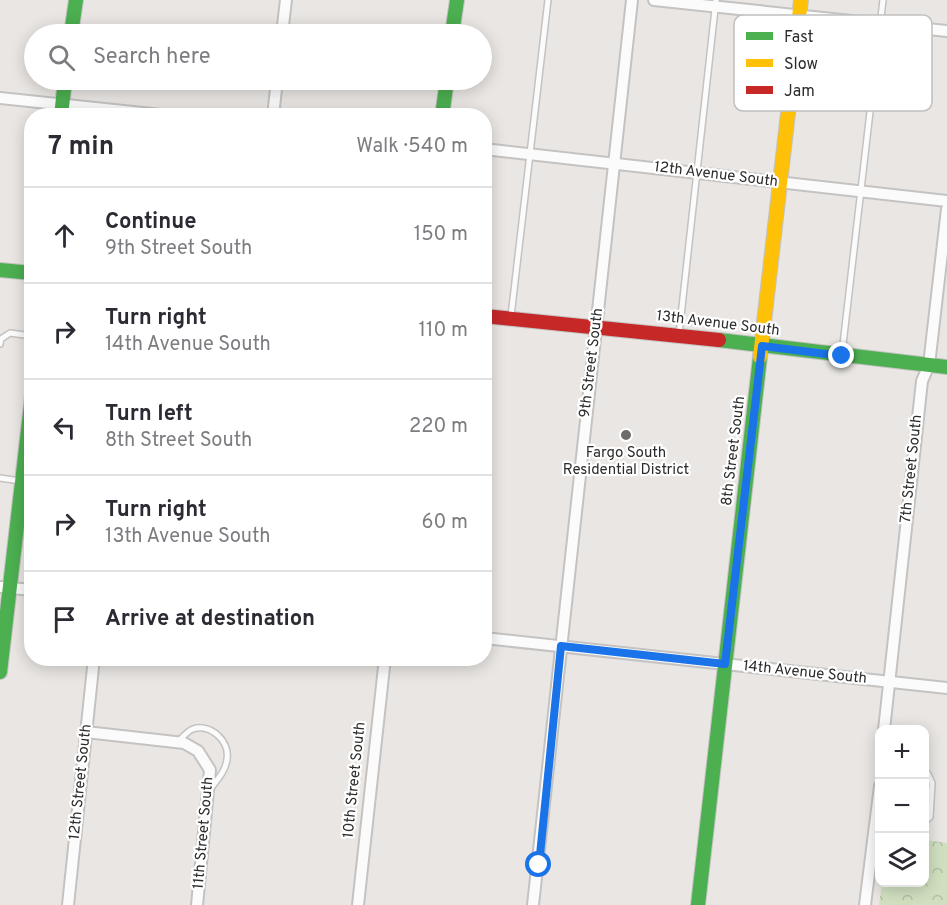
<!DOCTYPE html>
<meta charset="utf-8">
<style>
:root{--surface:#fff;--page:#f2f2f3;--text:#2b2b33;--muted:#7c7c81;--line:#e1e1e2}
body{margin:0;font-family:Overpass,sans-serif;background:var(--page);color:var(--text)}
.controls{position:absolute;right:18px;bottom:18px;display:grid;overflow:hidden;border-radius:12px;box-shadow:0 3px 15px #0003}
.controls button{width:54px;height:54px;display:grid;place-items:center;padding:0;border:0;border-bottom:2px solid var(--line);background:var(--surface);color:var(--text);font:30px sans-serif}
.stop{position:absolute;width:18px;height:18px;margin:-14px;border:4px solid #1a73e8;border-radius:50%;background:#fff}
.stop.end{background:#1a73e8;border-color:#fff;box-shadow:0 2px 6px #0008}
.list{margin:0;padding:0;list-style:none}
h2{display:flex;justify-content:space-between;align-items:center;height:78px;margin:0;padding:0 24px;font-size:26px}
h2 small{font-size:20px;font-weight:400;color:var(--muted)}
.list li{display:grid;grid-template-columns:39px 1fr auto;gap:18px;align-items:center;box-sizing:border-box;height:96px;padding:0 24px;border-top:2px solid var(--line)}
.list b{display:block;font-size:22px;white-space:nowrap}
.list p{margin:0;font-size:20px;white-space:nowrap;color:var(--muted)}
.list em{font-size:20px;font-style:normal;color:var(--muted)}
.icon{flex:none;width:33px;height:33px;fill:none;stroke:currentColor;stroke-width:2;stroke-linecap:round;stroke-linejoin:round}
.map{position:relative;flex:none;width:947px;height:905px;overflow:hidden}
.search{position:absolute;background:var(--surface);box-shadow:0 3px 15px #0003;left:24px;top:24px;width:468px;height:66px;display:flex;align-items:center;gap:15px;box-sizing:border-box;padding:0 21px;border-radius:33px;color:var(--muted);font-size:22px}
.panel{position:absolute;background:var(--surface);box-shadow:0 3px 15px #0003;left:24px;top:108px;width:468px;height:558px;border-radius:24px}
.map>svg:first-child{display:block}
.forest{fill:url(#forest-crowns)}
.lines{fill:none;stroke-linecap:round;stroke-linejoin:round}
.lane-casing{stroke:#c4c3c2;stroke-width:8}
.street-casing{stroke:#c4c3c2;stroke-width:14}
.fast-casing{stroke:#c4c3c2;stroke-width:16}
.slow-casing{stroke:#c4c3c2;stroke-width:16}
.jam-casing{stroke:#c4c3c2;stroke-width:16}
.path{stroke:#c7c7c6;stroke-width:1.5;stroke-dasharray:4.5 3;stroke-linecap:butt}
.lane{stroke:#fcfbfb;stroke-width:5}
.street{stroke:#fcfbfb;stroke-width:10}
.fast{stroke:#4caf50;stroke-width:14}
.slow{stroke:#ffc107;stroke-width:14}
.jam{stroke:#c62828;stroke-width:14}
.route{stroke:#1a73e8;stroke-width:8}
.poi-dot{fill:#6e6d6c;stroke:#fff;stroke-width:2}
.labels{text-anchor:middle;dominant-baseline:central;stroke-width:4.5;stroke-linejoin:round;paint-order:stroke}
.street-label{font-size:15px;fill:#2c2c2c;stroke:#fff}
.poi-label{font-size:15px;fill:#2c2c2c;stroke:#fff}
.key{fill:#fff;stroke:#c0c0c0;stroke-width:1.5}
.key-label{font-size:16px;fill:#2c2c2c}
</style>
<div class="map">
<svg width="947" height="905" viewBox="0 0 947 905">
<defs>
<pattern id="forest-crowns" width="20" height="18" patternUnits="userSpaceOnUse" patternTransform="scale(1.5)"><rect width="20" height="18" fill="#d0e0bf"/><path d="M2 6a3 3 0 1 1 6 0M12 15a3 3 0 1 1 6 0" fill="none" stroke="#b3c0a4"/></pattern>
</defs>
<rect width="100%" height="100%" fill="#e9e6e3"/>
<polygon class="forest" points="925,840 947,843 947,905 879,905 882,883 924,882"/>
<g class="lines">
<defs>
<g id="lane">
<polyline points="511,316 548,0"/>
<polyline points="679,334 716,0"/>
<polyline points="0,344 1,339 10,333 32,336"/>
<polyline points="842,353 883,0"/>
<polyline points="0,478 20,481"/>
<path d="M178,742C182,738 187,731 193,729C210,723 230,741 227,759C226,770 218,779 211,788"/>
<polyline points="924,774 928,774 932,783 930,817 924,822"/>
</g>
<g id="street">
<polyline points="654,0 947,31"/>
<polyline points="282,34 286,0"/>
<polyline points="0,98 171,116"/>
<polyline points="273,116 277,80"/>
<polyline points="484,149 947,201"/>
<polyline points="0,587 32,590"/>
<polyline points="484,638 947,688"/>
<polyline points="884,730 922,381 929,365 947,209"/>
<polyline points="86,732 184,743 198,751 210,770 197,905"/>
<polyline points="68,905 94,658"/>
<polyline points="358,905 385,658"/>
<polyline points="533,905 632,0"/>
<polyline points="865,905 880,786"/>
</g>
<g id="fast">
<polyline points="71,34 76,0"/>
<polyline points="452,34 457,0"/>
<polyline points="61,116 65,80"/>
<polyline points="442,116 447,80"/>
<polyline points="0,270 32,273"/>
<polyline points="719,340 947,367"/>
<polyline points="0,672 32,396"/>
<polyline points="698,905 760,357"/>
</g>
<polyline id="slow" points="760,357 801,0"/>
<polyline id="jam" points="484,316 719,340"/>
</defs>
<use href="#lane" class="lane-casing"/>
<use href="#street" class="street-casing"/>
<use href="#fast" class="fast-casing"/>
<use href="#slow" class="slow-casing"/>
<use href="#jam" class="jam-casing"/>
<polyline class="path" points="79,87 80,80"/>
<use href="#lane" class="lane"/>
<use href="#street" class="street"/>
<use href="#fast" class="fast"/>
<use href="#slow" class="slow"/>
<use href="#jam" class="jam"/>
</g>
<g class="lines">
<polyline class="route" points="539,865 561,646 725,664 762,346 842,356"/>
</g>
<circle class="poi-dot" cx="626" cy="435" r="6"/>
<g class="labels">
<g class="street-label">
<text transform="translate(716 175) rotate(7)">12th Avenue South</text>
<text transform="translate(718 324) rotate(7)">13th Avenue South</text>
<text transform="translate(592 363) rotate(-83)">9th Street South</text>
<text transform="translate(734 451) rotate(-83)">8th Street South</text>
<text transform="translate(912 469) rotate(-84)">7th Street South</text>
<text transform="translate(805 673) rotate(6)">14th Avenue South</text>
<text transform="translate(355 780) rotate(-84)">10th Street South</text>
<text transform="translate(81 782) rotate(-84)">12th Street South</text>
<text transform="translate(204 833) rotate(-85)">11th Street South</text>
</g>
<g class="poi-label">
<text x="626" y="453">Fargo South<tspan x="626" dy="17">Residential District</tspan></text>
</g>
</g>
<rect x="734" y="15" width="198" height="96" rx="9" class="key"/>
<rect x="746" y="32" width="27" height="8" fill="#4caf50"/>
<rect x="746" y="59" width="27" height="8" fill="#ffc107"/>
<rect x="746" y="86" width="27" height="8" fill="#c62828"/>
<g class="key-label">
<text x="784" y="42">Fast</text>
<text x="784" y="69">Slow</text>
<text x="784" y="96">Jam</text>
</g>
</svg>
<div class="controls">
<button>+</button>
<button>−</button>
<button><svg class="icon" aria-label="layers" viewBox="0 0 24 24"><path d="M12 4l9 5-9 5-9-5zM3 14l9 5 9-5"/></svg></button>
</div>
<div class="stop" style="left:539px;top:865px"></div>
<div class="stop end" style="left:842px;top:356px"></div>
<div class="search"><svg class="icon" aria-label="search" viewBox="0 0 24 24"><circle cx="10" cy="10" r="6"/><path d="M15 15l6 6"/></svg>Search here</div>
<section class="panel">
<h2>7 min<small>Walk · 540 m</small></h2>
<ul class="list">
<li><svg class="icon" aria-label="ahead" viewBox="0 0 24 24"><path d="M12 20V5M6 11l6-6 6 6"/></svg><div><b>Continue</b><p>9th Street South</p></div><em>150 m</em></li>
<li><svg class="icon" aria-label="right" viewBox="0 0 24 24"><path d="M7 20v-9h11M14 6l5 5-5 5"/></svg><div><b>Turn right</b><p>14th Avenue South</p></div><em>110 m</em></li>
<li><svg class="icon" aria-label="left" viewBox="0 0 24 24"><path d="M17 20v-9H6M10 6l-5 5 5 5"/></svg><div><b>Turn left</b><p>8th Street South</p></div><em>220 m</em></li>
<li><svg class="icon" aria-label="right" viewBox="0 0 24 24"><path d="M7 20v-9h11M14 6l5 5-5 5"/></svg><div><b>Turn right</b><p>13th Avenue South</p></div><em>60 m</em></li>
<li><svg class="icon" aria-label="arrive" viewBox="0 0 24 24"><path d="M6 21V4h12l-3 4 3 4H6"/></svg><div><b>Arrive at destination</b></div></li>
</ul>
</section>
</div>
